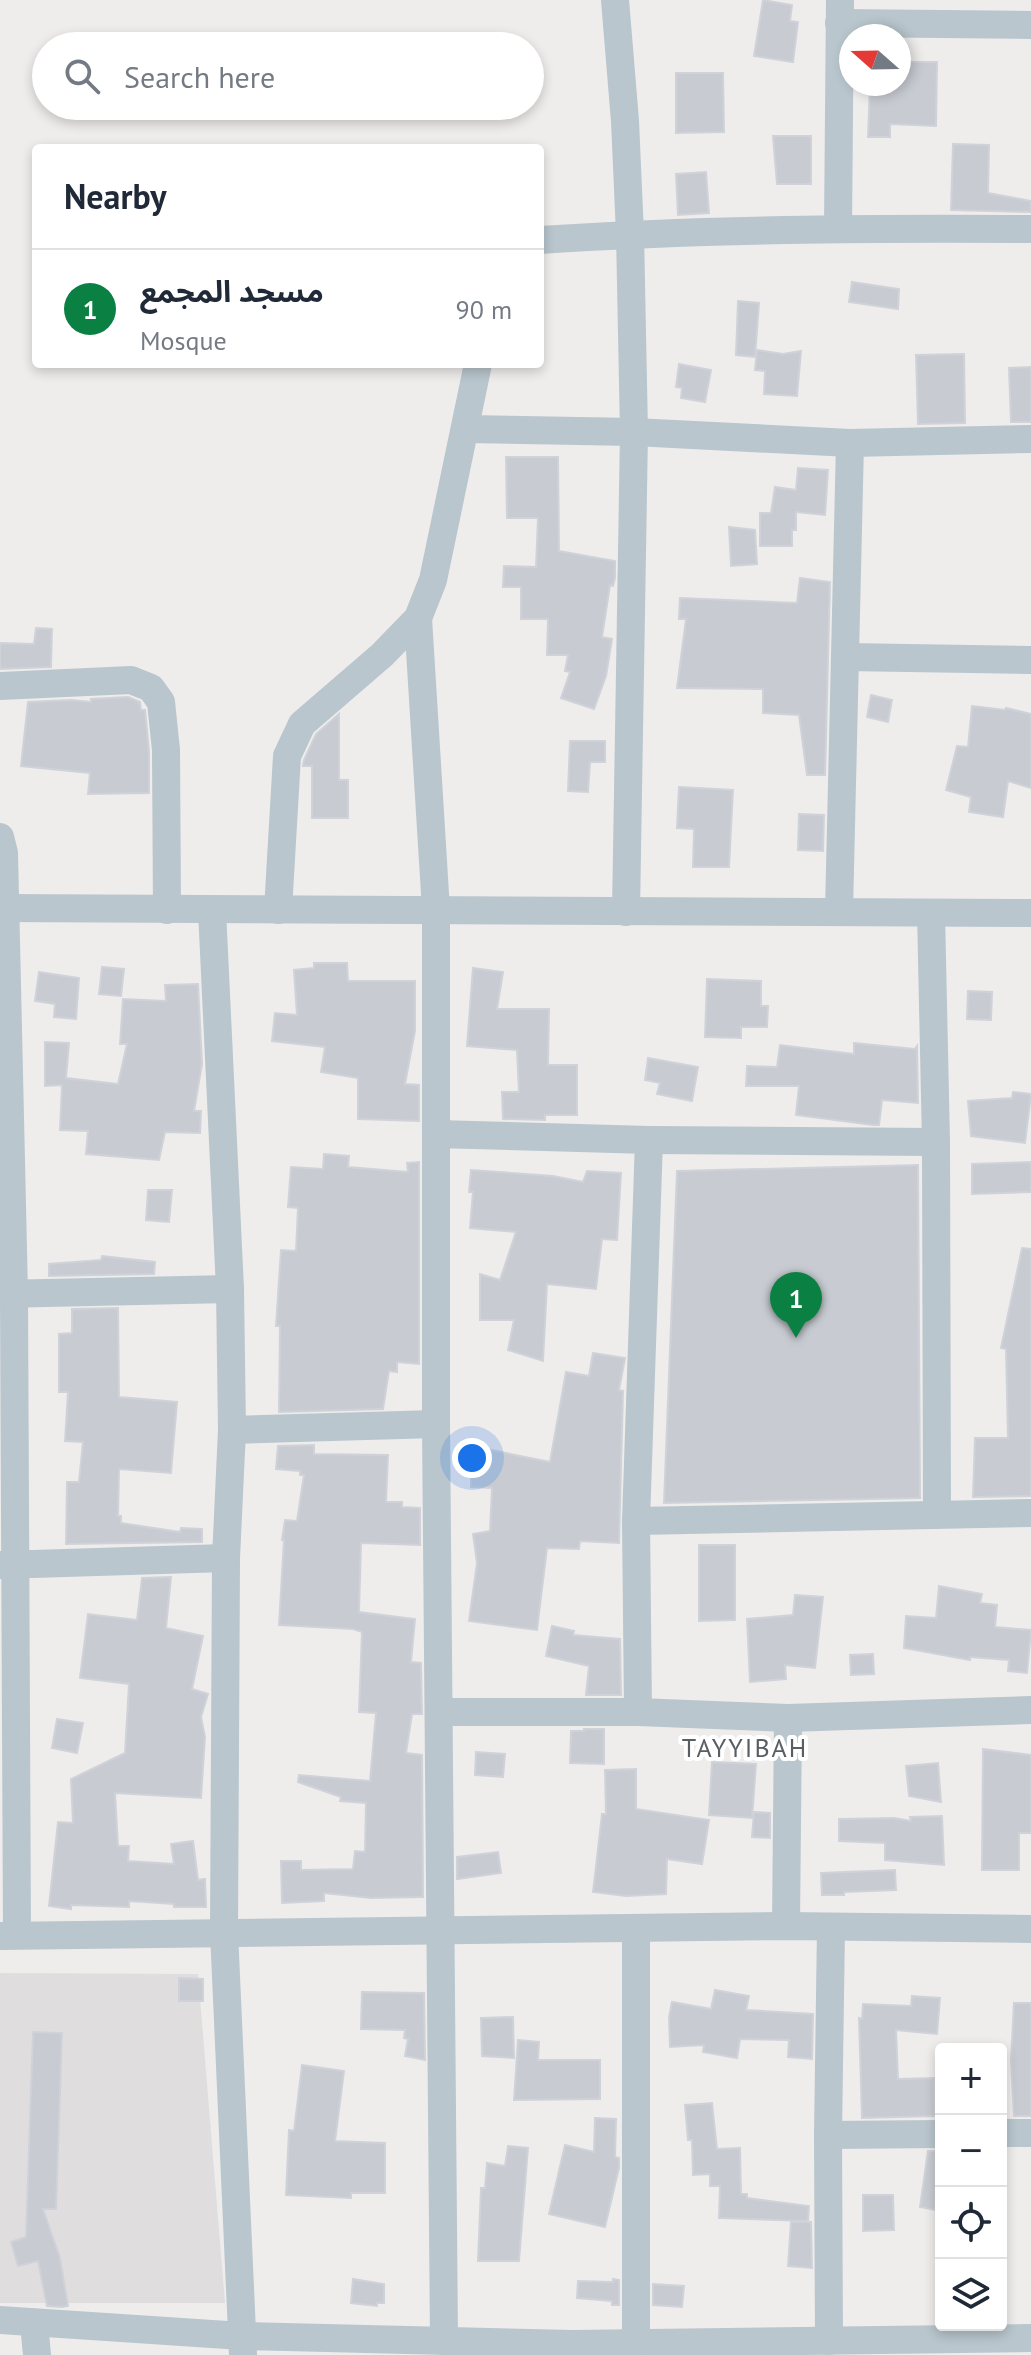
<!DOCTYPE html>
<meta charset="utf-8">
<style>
:root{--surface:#fff;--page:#f2f2f3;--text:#1f2937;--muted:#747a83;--line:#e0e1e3;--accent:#0b8043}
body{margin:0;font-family:"PT Sans","Noto Sans Arabic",sans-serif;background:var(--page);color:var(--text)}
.controls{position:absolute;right:24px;bottom:24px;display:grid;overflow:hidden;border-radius:8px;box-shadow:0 4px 12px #0003}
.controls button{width:72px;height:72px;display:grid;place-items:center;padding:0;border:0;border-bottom:2px solid var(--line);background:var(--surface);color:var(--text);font:40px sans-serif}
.compass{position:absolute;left:839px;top:24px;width:72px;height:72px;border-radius:50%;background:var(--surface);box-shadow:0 4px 12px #0003;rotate:290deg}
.you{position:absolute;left:472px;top:1458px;width:28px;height:28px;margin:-20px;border:6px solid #fff;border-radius:50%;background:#1a73e8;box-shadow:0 0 0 12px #1a73e833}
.badge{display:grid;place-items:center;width:52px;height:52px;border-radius:50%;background:var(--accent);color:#fff;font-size:26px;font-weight:700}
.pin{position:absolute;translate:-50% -66px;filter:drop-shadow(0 2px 4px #0008)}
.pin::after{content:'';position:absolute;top:42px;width:28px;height:24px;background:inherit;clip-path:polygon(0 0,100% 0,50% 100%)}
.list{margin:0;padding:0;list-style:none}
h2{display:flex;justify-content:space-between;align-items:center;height:104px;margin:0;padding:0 32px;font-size:34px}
h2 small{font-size:26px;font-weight:400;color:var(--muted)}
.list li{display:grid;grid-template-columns:52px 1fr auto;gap:24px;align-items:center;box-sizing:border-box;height:120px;padding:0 32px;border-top:2px solid var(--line)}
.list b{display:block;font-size:30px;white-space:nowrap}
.list p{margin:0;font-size:26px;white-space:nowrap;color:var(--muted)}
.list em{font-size:26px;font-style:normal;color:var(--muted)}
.icon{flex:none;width:44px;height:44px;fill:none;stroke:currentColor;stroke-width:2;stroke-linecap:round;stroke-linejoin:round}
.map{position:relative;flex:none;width:1031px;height:2355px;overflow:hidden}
.search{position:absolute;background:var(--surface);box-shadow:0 4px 12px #0003;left:32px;top:32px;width:512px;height:88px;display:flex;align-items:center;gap:20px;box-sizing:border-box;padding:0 28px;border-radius:44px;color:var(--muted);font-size:30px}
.panel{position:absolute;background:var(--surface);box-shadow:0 4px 12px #0003;left:32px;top:144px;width:512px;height:224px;border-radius:8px}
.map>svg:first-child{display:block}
.education{fill:#e0ddde}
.building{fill:#c8ccd2;stroke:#cfd3d9;stroke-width:2}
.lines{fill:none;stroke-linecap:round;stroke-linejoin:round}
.minor{stroke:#b9c6cd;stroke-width:28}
.labels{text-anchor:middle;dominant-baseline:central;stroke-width:8;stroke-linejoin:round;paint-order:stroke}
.quarter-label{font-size:26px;letter-spacing:2px;fill:#585e62;stroke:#fff}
</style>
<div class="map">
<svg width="1031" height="2355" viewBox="0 0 1031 2355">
<rect width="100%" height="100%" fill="#efecec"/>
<polygon class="education" points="0,1973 198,1974 225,2303 0,2303"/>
<g class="building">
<polygon points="763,0 792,5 790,21 798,22 793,62 754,56"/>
<polygon points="899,62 937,62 936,126 890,124 890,137 868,137 870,84 899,84"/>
<polygon points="676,73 723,73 724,132 676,133"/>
<polygon points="773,136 811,136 811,184 777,184"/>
<polygon points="953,144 989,145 988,193 1031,201 1031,212 951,210"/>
<polygon points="706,172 709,213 678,215 676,174"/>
<polygon points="852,282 899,289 898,309 849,302"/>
<polygon points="738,301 759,303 755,357 736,355"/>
<polygon points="757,350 783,354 801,351 797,396 764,394 765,371 755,370"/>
<polygon points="964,354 965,423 918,424 916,355"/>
<polygon points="679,364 711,370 705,402 681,398 682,388 676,387"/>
<polygon points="1031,367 1031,422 1011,422 1009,368"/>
<polygon points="506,457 558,457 559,551 615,561 615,578 613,586 610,585 602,637 612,639 606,676 594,709 561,698 570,672 565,671 568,655 547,655 548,619 521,619 521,587 503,587 504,566 536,567 538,518 507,518"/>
<polygon points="798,468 828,470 825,515 796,512 796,530 792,530 792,546 760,546 760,513 771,513 775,487 796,490"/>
<polygon points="729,527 755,530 757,564 731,566"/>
<polygon points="800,578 830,582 825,775 807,775 799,715 763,713 763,689 677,688 686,619 679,619 680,598 797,603"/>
<polygon points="36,628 52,629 51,667 0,669 0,643 34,644"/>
<polygon points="871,695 892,700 888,722 867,717"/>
<polygon points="128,697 140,702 141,710 145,710 149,751 149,793 88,794 90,773 21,766 28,702 71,700 91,702 91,699"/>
<polygon points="972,706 1005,710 1006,708 1031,714 1031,788 1008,781 1003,817 969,812 971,797 946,790 957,746 968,747"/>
<polygon points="339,714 339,780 348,780 348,818 312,818 312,766 303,766 304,760 316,734"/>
<polygon points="570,741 605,741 605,762 590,762 588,792 568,791"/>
<polygon points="679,787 733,790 729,867 693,867 694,829 677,828"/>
<polygon points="799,814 824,815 823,851 798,850"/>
<polygon points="314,963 347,963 348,981 415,981 415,1031 405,1084 419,1085 419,1121 358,1119 358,1078 321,1072 325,1047 272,1041 275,1013 297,1015 294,970 314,968"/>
<polygon points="102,967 124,969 121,996 99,994"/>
<polygon points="473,968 503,972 497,1009 549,1009 548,1065 577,1065 577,1115 545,1115 545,1120 503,1119 502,1092 519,1092 517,1050 467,1046"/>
<polygon points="39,972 79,978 76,1019 54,1017 55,1004 35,1001"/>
<polygon points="707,979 761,981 761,1006 768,1006 767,1027 741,1027 741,1038 705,1037"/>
<polygon points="198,984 202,1064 194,1111 201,1111 200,1133 165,1132 159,1160 86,1154 88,1131 60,1130 62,1085 45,1086 45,1042 69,1043 66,1078 118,1084 127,1044 120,1044 123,999 166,1001 165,985"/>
<polygon points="968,991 992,992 991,1020 967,1019"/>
<polygon points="854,1043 915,1049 917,1046 918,1103 882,1100 879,1125 873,1125 796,1115 799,1086 746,1086 747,1066 777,1067 780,1045 854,1054"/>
<polygon points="648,1058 698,1067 692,1101 657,1094 660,1083 645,1080"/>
<polygon points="1013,1092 1031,1094 1025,1143 971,1136 968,1101 1012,1098"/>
<polygon points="324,1154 349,1156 348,1167 408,1172 407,1163 419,1162 419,1364 397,1362 397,1372 389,1371 383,1409 279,1412 280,1326 276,1326 281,1250 296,1251 298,1208 288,1207 291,1167 323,1169"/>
<polygon points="1031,1162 1031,1192 972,1194 972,1164"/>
<polygon points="918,1165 920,1498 664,1503 677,1171"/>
<polygon points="471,1170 553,1176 583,1182 587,1171 621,1173 617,1240 602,1239 596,1289 547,1284 543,1361 508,1350 514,1320 480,1320 480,1274 500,1280 516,1232 470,1228 473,1192 469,1192"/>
<polygon points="148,1190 172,1190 169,1222 146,1220"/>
<polygon points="1022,1248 1031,1249 1031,1496 973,1497 975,1438 1008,1438 1006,1349 1001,1348"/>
<polygon points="102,1256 155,1262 154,1274 49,1276 49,1264 101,1260"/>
<polygon points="118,1308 119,1397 177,1402 171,1473 119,1469 118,1516 121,1516 121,1523 180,1532 181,1528 202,1529 202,1542 66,1544 67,1482 79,1482 83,1442 65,1441 68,1392 59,1392 59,1334 72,1333 72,1309"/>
<polygon points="593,1353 625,1358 619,1390 623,1391 619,1543 580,1541 579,1549 547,1548 537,1630 469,1621 477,1563 473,1534 490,1531 492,1488 471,1487 471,1453 481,1452 481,1448 550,1462 566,1372 589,1376"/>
<polygon points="314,1445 314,1454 388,1455 386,1502 402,1502 402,1507 420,1508 420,1545 361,1543 359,1612 415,1619 411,1662 421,1663 422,1714 412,1714 406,1753 422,1755 423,1897 371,1898 324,1893 324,1901 282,1903 281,1861 301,1861 301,1870 353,1869 355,1851 365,1852 366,1803 340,1801 341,1797 298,1782 299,1775 370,1781 376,1713 359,1712 362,1632 353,1629 279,1625 284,1540 282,1540 285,1520 297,1521 304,1475 300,1475 300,1471 276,1469 278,1446"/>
<polygon points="699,1545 735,1545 735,1620 699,1621"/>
<polygon points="171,1577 166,1628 203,1636 192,1689 208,1694 201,1717 205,1737 201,1798 115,1793 118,1846 129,1846 128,1861 174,1864 171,1844 193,1841 198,1880 205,1879 206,1907 174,1907 174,1904 129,1901 129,1907 71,1905 71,1909 49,1906 58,1822 73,1823 71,1779 125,1753 129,1684 80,1678 88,1614 137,1620 142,1578"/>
<polygon points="939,1586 982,1594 980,1603 997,1605 995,1627 1031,1630 1027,1673 1008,1671 1009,1660 970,1657 970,1660 904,1648 906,1616 936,1618"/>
<polygon points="795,1595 823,1597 815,1668 785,1665 786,1679 750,1682 747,1619 793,1615"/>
<polygon points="552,1626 574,1631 573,1635 620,1639 621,1695 586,1695 589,1666 546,1656"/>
<polygon points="873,1654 874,1674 851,1675 850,1655"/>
<polygon points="57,1719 83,1723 77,1753 52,1748"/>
<polygon points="584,1729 604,1729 604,1764 570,1763 571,1731 584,1731"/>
<polygon points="983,1749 1031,1755 1031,1833 1019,1833 1019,1870 982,1870"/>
<polygon points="476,1752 505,1754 503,1777 475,1775"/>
<polygon points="712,1762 756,1764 752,1818 709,1815"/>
<polygon points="938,1763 941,1802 909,1796 906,1766"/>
<polygon points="636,1769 636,1809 709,1820 702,1864 667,1859 666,1894 626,1896 593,1892 602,1814 606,1814 605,1770"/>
<polygon points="754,1812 770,1813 770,1838 752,1837"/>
<polygon points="942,1816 944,1865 885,1860 885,1843 839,1841 839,1819 894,1818 911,1821 910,1817"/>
<polygon points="498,1852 501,1873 457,1879 457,1857"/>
<polygon points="895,1870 896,1890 844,1892 844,1895 822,1895 821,1873"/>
<polygon points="179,1978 203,1979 203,2001 179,2001"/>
<polygon points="715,1990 749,1996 746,2010 813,2014 812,2059 788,2057 789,2040 740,2039 737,2058 703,2052 704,2045 670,2047 669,2017 672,2002 711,2009"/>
<polygon points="362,1992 424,1993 425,2060 405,2056 408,2039 404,2038 405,2030 361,2029"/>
<polygon points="912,1996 940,1998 937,2034 896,2030 898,2079 934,2078 935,2116 862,2118 859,2018 862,2019 863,2004 911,2006"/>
<polygon points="1014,2003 1031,2003 1031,2116 1014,2116 1011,2060"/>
<polygon points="513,2017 514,2058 482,2056 481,2018"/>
<polygon points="33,2032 62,2033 56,2209 43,2209 60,2258 68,2306 62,2307 47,2306 38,2261 18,2266 11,2242 26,2237"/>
<polygon points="518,2040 539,2042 538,2060 600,2060 600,2099 514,2100"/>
<polygon points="302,2065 344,2071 335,2141 385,2143 385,2193 351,2193 351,2198 286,2195 289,2130 294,2131"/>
<polygon points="712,2103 717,2149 740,2148 741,2194 747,2194 747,2198 809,2206 808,2221 719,2218 720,2186 710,2186 710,2174 693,2175 692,2140 688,2140 685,2105"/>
<polygon points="595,2118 616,2119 615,2157 619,2158 619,2168 605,2227 549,2214 565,2145 594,2152"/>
<polygon points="508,2146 528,2148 519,2261 478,2261 481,2188 485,2188 487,2163 505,2166"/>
<polygon points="928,2151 941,2151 941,2211 920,2207"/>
<polygon points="863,2195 893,2195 894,2230 863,2231"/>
<polygon points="791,2222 811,2222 812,2268 788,2266"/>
<polygon points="353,2279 384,2284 384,2303 377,2303 377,2306 351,2303"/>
<polygon points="613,2279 619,2280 619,2305 612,2305 612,2301 577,2298 578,2281 613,2282"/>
<polygon points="653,2284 684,2286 682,2307 653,2305"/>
</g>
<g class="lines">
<g class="minor">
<polyline points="615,0 625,121 630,234 634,432 626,912"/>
<polyline points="839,23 1031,25"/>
<polyline points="838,228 840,0"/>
<path d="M540,240C704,229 867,228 1031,229"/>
<polyline points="466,429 634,432 850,443 1031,439"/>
<polyline points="418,618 436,910 436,1424 444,2341"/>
<polyline points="845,657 1031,660"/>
<polyline points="0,686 131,680 151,688 161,702 166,750 167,910"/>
<polyline points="0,837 4,853 14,1294 17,1935"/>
<polyline points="0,908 1031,913"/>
<polyline points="212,910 230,1289 232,1430 226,1558 224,1932 243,2355"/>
<polyline points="278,910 287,756 302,724 382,655 418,618 433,580 478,364"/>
<polyline points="839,911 850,443"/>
<polyline points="931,913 936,1142 937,1514"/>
<polyline points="436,1134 649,1140 936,1142"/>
<polyline points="0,1294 230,1289"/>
<polyline points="232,1430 436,1424"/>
<polyline points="636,1521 1031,1513"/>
<polyline points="0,1565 226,1558"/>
<polyline points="441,1712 638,1712 788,1718 1031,1710"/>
<polyline points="638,1712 636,1521 649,1140"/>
<polyline points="786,1926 788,1718"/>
<polyline points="0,1936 786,1926 1031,1929"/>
<polyline points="1001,2133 1031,2133"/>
<polyline points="828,2135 941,2134"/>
<polyline points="0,2320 242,2336 573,2344 1031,2338"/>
<polyline points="34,2323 37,2355"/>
<polyline points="829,2341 828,2135 831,1927"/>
<polyline points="636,2344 636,1928"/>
</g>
</g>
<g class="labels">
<g class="quarter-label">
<text x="745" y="1747">TAYYIBAH</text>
</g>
</g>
</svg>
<div class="controls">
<button>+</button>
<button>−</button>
<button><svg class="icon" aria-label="locate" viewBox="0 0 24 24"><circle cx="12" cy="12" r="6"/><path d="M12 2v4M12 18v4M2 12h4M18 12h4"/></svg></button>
<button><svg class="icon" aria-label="layers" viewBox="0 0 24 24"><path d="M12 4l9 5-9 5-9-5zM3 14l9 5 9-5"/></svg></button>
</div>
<svg class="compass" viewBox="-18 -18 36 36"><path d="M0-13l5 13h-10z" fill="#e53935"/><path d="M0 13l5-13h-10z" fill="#747a83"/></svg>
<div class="you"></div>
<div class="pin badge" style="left:796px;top:1338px">1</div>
<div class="search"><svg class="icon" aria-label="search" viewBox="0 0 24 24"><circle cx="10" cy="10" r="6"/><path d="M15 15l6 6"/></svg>Search here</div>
<section class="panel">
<h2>Nearby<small></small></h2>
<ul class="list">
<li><span class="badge">1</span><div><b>مسجد المجمع</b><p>Mosque</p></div><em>90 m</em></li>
</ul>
</section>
</div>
